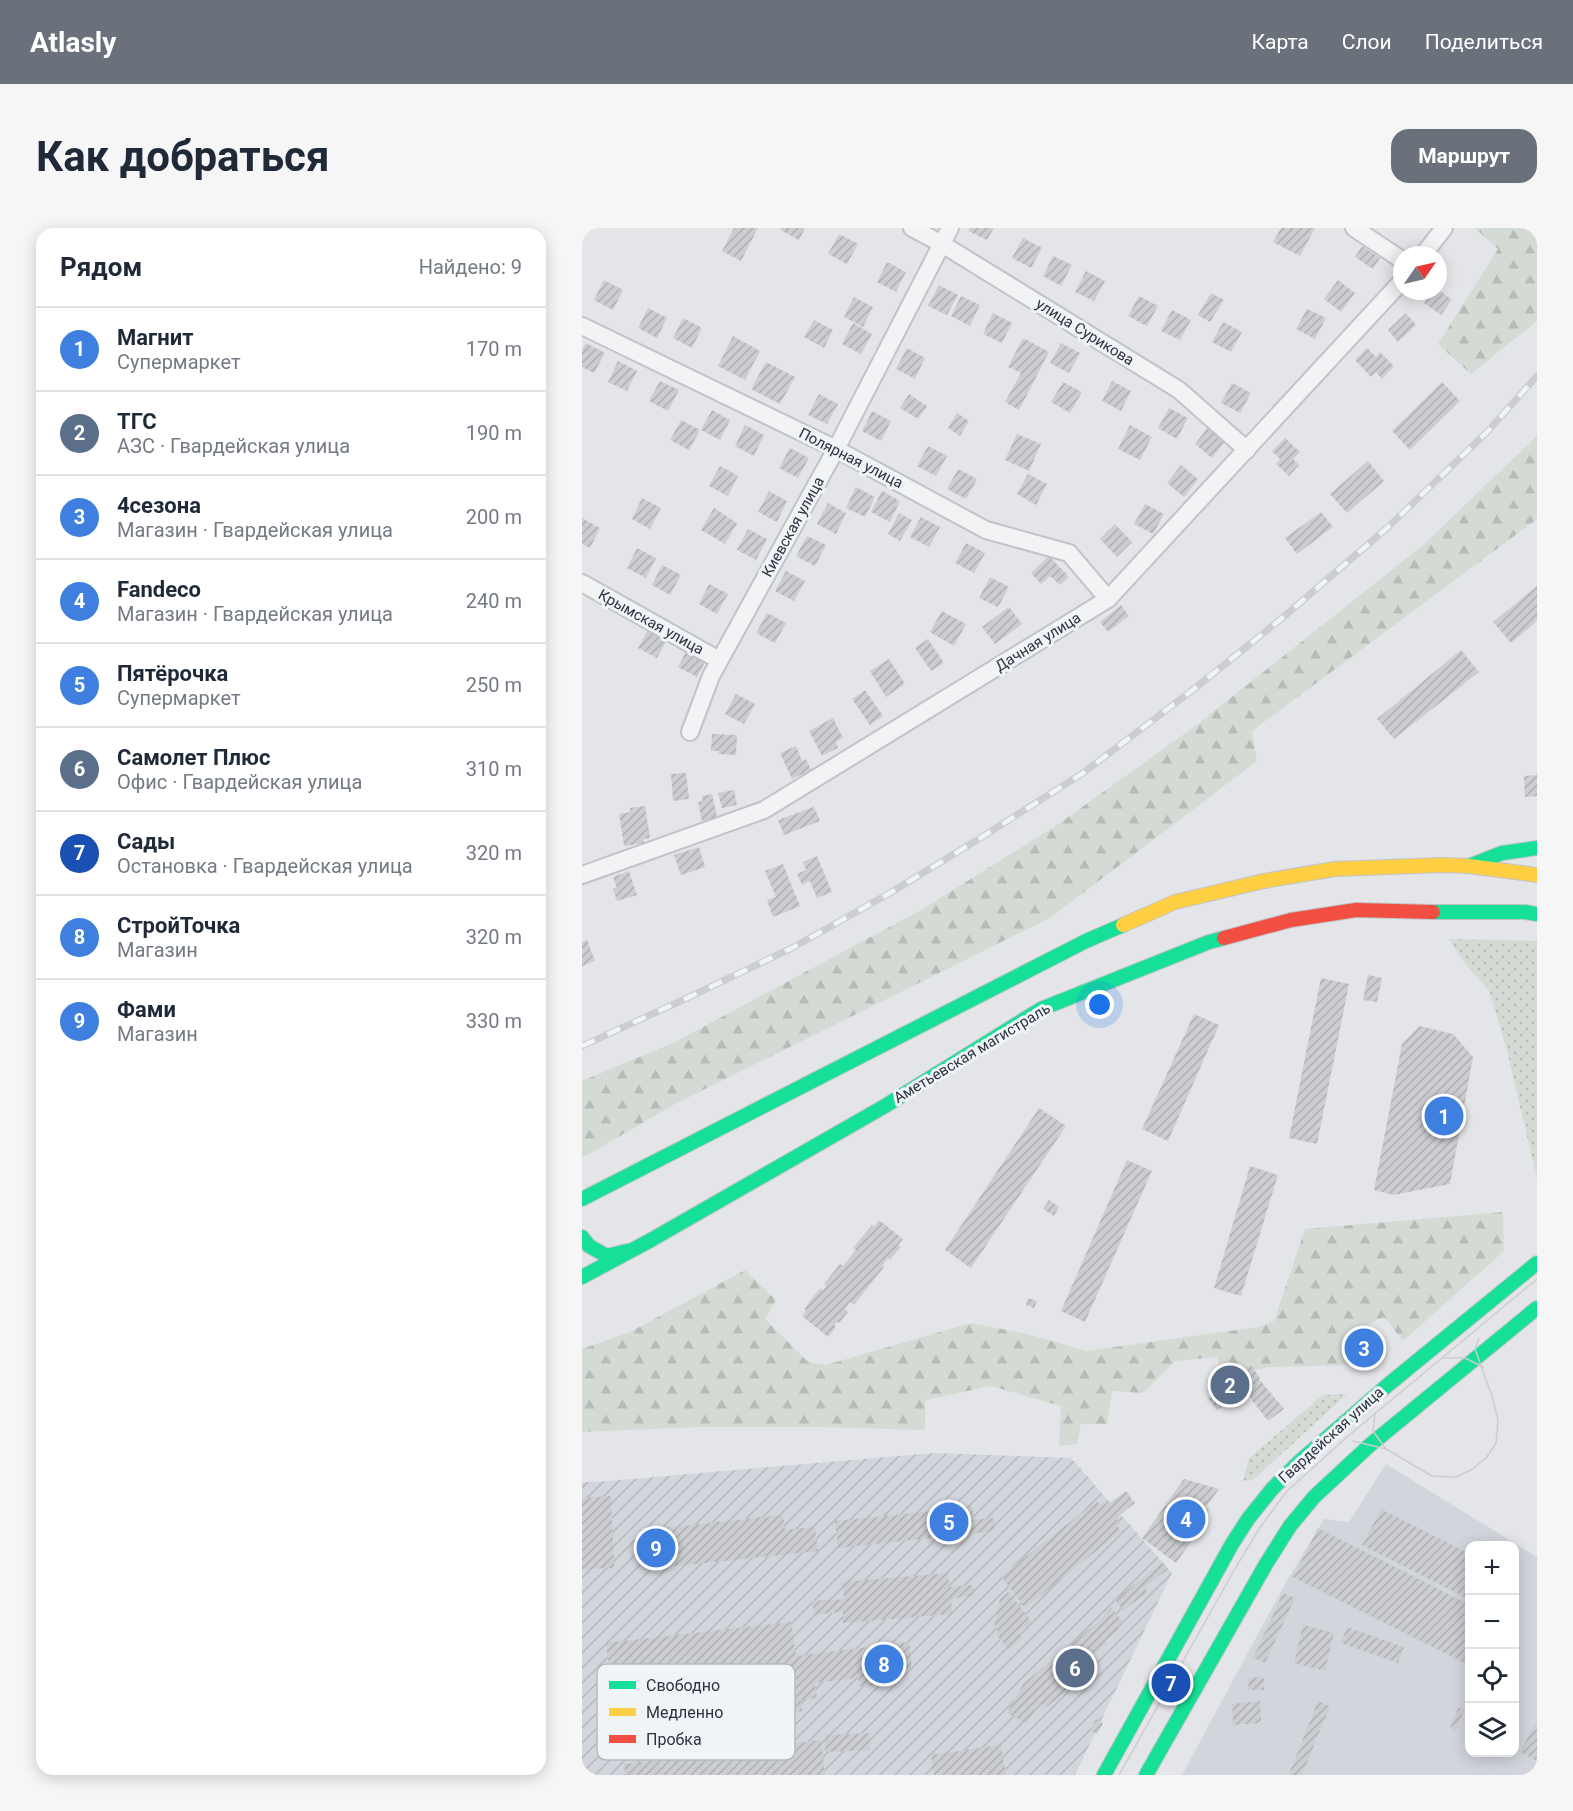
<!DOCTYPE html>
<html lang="ru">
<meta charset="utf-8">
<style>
:root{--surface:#fff;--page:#f6f6f7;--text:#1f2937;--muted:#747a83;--line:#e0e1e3;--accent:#6b717b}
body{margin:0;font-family:Roboto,sans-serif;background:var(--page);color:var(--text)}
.controls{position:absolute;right:18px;bottom:18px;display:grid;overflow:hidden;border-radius:12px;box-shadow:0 3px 15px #0003}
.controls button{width:54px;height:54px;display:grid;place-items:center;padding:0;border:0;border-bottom:2px solid var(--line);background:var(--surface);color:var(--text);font:30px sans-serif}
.compass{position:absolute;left:811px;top:18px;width:54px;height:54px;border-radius:50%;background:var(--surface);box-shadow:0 3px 15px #0003;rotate:56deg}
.you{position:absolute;left:518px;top:777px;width:21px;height:21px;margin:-15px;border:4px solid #fff;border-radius:50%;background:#1a73e8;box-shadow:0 0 0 9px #1a73e833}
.badge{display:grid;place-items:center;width:39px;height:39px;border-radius:50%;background:var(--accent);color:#fff;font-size:20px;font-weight:700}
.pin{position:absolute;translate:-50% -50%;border:3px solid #fff;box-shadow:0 2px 6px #0006}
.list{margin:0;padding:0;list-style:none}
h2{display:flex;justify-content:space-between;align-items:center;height:78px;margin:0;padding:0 24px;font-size:26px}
h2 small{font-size:20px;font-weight:400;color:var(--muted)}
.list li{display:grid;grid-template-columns:39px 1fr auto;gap:18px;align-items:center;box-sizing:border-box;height:84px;padding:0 24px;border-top:2px solid var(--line)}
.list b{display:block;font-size:22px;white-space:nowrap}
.list p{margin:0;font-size:20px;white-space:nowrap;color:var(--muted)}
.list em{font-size:20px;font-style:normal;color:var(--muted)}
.icon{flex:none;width:33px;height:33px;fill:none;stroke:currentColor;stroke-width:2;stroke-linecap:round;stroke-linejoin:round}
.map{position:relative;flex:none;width:955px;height:1547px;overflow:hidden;border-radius:18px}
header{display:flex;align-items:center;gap:36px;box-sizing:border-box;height:84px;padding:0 30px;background:var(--accent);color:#fff}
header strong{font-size:28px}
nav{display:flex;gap:33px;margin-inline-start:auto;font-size:21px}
.intro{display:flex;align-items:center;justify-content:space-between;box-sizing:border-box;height:144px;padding:0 36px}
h1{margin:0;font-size:42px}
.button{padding:15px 27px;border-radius:18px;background:var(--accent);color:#fff;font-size:21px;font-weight:700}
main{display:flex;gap:36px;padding:0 36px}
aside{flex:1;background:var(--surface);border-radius:18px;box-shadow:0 3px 15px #0003}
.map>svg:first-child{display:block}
.built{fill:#d2d5db;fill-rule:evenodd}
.industrial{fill:url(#industrial-furrows)}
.grass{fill:url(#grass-dots)}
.forest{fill:url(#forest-firs)}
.building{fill:url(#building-hatch)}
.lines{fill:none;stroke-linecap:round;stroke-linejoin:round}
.street-casing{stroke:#c1c3c6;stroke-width:20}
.fast-casing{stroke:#c1c3c6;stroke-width:16}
.slow-casing{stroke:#c1c3c6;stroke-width:16}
.jam-casing{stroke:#c1c3c6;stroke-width:16}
.street{stroke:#f2f3f5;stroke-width:16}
.fast{stroke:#16e098;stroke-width:14}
.slow{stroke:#ffcf43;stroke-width:14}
.jam{stroke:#f24e42;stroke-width:14}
.tram{stroke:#cccdcf;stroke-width:1.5}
.rail-casing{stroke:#cccdcf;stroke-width:7}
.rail{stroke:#f1f4f7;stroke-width:4.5;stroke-dasharray:14;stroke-linecap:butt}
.labels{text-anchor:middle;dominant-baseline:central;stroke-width:6;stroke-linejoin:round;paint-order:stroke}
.street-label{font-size:15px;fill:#2b3340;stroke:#f1f4f7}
.key{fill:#f1f4f7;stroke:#b6bac0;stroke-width:1.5}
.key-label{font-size:16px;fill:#2b3340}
</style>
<header>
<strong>Atlasly</strong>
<nav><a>Карта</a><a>Слои</a><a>Поделиться</a></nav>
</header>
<div class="intro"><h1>Как добраться</h1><a class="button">Маршрут</a></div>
<main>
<aside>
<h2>Рядом<small>Найдено: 9</small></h2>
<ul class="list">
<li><span class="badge" style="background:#3f7fe0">1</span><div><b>Магнит</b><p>Супермаркет</p></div><em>170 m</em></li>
<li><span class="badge" style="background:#5c6f8a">2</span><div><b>ТГС</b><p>АЗС · Гвардейская улица</p></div><em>190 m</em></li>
<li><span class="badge" style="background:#3f7fe0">3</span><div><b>4сезона</b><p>Магазин · Гвардейская улица</p></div><em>200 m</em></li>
<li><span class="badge" style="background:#3f7fe0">4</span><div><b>Fandeco</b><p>Магазин · Гвардейская улица</p></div><em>240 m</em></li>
<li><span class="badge" style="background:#3f7fe0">5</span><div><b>Пятёрочка</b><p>Супермаркет</p></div><em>250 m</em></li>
<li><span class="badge" style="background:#5c6f8a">6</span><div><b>Самолет Плюс</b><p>Офис · Гвардейская улица</p></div><em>310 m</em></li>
<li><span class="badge" style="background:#1a4fb4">7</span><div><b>Сады</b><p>Остановка · Гвардейская улица</p></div><em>320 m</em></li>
<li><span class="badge" style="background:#3f7fe0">8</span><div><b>СтройТочка</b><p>Магазин</p></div><em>320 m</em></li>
<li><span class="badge" style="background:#3f7fe0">9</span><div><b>Фами</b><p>Магазин</p></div><em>330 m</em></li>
</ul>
</aside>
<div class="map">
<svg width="955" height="1547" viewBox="0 0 955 1547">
<defs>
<pattern id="industrial-furrows" width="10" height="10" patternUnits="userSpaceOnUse" patternTransform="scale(1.5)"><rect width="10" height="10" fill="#d2d5db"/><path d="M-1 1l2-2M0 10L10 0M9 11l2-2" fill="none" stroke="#b4b7bd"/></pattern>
<pattern id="grass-dots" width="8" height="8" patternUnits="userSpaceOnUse" patternTransform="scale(1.5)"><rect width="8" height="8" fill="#d4dbd4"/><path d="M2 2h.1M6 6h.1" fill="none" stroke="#b6bcb7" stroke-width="1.8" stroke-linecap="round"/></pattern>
<pattern id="forest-firs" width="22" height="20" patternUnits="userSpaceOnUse" patternTransform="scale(1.5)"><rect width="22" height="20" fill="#d4dbd4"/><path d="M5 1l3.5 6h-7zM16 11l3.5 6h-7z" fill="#b6bcb7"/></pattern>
<pattern id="building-hatch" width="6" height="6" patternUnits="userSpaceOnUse" patternTransform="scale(1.5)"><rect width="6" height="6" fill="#cbcdd0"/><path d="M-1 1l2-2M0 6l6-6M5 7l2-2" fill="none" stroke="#aeb0b4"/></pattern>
</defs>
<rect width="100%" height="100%" fill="#e3e5e8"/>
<path class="built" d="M804,1236L955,1329V1547H600L703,1356L742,1291L767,1294ZM888,1318H933V1524H888Z"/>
<polygon class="industrial" points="351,1225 489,1230 590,1345 493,1547 0,1547 0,1254 15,1254"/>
<g class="grass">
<polygon points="867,711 955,713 955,950 924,819 907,762 884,737"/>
<polygon points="765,1166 671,1252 661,1253 667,1230 741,1167"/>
</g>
<g class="forest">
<polygon points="893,0 955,0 955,93 889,146 856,116 916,21"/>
<polygon points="955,208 955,291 670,503 675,533 468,690 93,876 0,930 0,853 93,814 339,682 475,597 612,499 840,318"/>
<polygon points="921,984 922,1023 821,1113 802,1089 778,1100 760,1112 769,1137 687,1139 640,1150 635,1129 593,1133 561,1165 530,1163 525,1196 499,1196 495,1216 477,1218 479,1178 409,1158 343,1172 343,1202 235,1199 117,1199 0,1204 0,1121 48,1104 163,1042 194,1072 183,1091 226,1134 244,1137 389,1095 446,1106 504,1123 676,1099 692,1093 723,1001"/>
</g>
<g class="building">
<polygon points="152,0 176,0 159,33 140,23"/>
<polygon points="199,0 223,0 217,12 198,2"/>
<polygon points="388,0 412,0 405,12 386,3"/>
<polygon points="699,0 733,0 718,28 691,14"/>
<polygon points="257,6 276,16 265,36 246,26"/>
<polygon points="441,10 460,20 449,40 430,30"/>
<polygon points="780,18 798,30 791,41 773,29"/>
<polygon points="471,28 490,37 479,58 461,48"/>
<polygon points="305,34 324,44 314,64 295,54"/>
<polygon points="504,43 523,53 512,73 493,64"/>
<polygon points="22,52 41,62 31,82 12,72"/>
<polygon points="756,52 773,65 759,84 742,71"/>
<polygon points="357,57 376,67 365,87 346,78"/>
<polygon points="856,61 870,72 859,87 842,75 852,63 856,63"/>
<polygon points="629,65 642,72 628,94 616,87"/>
<polygon points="379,68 398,77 388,98 369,88"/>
<polygon points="557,68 576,78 565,98 546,88"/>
<polygon points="272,69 291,79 281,99 262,89"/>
<polygon points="66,80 85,90 75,110 56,100"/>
<polygon points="725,81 744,90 733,111 714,101"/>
<polygon points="590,82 609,92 598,112 579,103"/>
<polygon points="411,85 430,95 420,115 401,106"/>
<polygon points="824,85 834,97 816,114 806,102"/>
<polygon points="101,90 120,100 110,120 91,110"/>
<polygon points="232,92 251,102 242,120 222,109"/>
<polygon points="641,94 660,104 649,124 630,114"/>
<polygon points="271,95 290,106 279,126 260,116"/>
<polygon points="151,108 178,123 163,152 136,138"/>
<polygon points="441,110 467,124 437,182 423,174 439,145 426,139"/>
<polygon points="4,115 23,125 12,145 0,139 0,122"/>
<polygon points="479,115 498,125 487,145 468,135"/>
<polygon points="325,120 343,130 333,151 314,141"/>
<polygon points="785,120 794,129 798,124 812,138 800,151 794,144 789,149 773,132"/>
<polygon points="36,133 55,143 45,163 26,154"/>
<polygon points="184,134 213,149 198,176 169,161"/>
<polygon points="78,153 97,162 86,183 67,173"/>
<polygon points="530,153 549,163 539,183 520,173"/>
<polygon points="481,154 500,164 488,185 469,174"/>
<polygon points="860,154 878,173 828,222 810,203"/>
<polygon points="650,155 669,165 658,185 639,175"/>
<polygon points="237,166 256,176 245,196 226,187"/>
<polygon points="327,166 345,178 336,191 318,180"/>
<polygon points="587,180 606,190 595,211 576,200"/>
<polygon points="130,182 148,192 138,212 119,202"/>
<polygon points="290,183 309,193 299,213 280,203"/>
<polygon points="375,185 387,193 378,208 366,200"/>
<polygon points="99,192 118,202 107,222 88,212"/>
<polygon points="163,197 182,207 172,228 153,218"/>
<polygon points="548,197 570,209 558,232 536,221"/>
<polygon points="627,198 644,212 630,230 613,216"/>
<polygon points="435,206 459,216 447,243 423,232"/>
<polygon points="703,210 718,224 711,231 717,237 707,248 694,236 698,231 690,223"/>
<polygon points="346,218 365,228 354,248 335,238"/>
<polygon points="208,220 227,230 216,250 197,240"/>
<polygon points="786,233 802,253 765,285 748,266"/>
<polygon points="599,237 616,251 602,269 585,255"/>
<polygon points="138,238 156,248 146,268 127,258"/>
<polygon points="376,241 395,251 384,271 365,261"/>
<polygon points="446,246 465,256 454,277 435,266"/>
<polygon points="274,259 293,269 283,289 264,280"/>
<polygon points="187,263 205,273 195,294 176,284"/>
<polygon points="300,263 318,273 308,294 289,284"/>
<polygon points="60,270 79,280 68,301 50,291"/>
<polygon points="246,275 264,285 254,306 235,296"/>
<polygon points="563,276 582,286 571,306 552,296"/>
<polygon points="132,280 155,295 143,316 119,302"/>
<polygon points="739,284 751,299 715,326 703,310"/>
<polygon points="317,285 330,292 318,313 306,306"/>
<polygon points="339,289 358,299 347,319 328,309"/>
<polygon points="0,290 18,300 8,320 0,316"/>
<polygon points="533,296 550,314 535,329 518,311"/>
<polygon points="166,301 185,311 174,332 155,322"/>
<polygon points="225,308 244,317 233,338 214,328"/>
<polygon points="384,315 403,325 392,345 373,335"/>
<polygon points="55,320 74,330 64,350 45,340"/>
<polygon points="467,328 487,349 478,357 468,348 459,356 449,345"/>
<polygon points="80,337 99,347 88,367 70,357"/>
<polygon points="204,343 223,353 212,373 193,363"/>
<polygon points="408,349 427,359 416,379 397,370"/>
<polygon points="127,356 146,366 135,386 117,376"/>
<polygon points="955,358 955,393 929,415 911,394"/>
<polygon points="539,377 547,388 526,404 518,394"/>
<polygon points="427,379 440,396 413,416 400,399"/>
<polygon points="360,383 384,396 372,418 348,404"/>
<polygon points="185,385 204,395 193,415 174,405"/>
<polygon points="67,400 86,410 75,430 56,420"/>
<polygon points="346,411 362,435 349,443 333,420"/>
<polygon points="107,418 126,428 115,449 96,439"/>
<polygon points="879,422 897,444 812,511 795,491"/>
<polygon points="307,431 323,456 304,469 288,443"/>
<polygon points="283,462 301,488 288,497 270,471"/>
<polygon points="154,466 173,476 162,496 143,486"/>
<polygon points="251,490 261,510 254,514 256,520 240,528 227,503"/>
<polygon points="130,506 155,507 154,527 137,526 137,523 129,523"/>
<polygon points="214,518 220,533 224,531 229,542 210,551 198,525"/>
<polygon points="104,545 107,571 91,573 89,546"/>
<polygon points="955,547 955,568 943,569 942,548"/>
<polygon points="152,562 155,577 140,580 136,565"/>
<polygon points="130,566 135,589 120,593 116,574 121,573 120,568"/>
<polygon points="63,578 68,610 61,611 62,615 42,618 37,586 48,584 48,580"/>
<polygon points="232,579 238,593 202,607 196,592"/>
<polygon points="117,619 123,639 99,647 92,627"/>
<polygon points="235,628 250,664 235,670 228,653 220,657 215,646 224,642 221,634"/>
<polygon points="201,636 218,678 191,689 185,672 194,669 183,643"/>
<polygon points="47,643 55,667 35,673 31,661 35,660 31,649"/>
<polygon points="5,712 13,733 0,738 0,714"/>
<polygon points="786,747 800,750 795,774 781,772"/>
<polygon points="739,750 767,756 735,916 707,910"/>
<polygon points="612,786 637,797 586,913 560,901"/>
<polygon points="837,798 871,806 891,829 868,956 811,967 792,962 820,816"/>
<polygon points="457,880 484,898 389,1040 363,1022"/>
<polygon points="545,932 570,943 503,1094 479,1083"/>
<polygon points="668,938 696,947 659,1068 632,1060"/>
<polygon points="467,972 477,979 472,988 461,981"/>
<polygon points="297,992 321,1011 316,1017 319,1019 308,1032 306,1030 300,1038 302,1039 272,1077 268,1074 263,1081 266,1084 257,1095 255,1094 252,1097 254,1099 246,1109 220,1088 224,1082 222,1081 238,1060 241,1062 244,1058 242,1056 258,1036 261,1038 274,1022 271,1020 290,997 292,999"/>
<polygon points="446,1070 455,1073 452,1080 444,1077"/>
<polygon points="783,1107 793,1121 776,1133 767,1119"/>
<polygon points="669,1137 678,1150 677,1151 702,1181 686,1193 662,1162 635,1182 626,1170"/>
<polygon points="602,1251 637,1261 624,1279 627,1281 612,1301 616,1304 594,1335 560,1310"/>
<polygon points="544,1263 553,1275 534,1290 538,1295 535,1297 539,1303 443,1380 419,1348 515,1273 518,1277 522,1274 525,1277"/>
<polygon points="29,1268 32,1340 0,1341 0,1270"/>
<polygon points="390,1279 391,1292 412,1290 413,1303 256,1320 253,1293"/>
<polygon points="799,1281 888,1326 888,1372 780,1317"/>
<polygon points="201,1287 203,1302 233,1299 236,1323 67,1341 62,1302"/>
<polygon points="736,1300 888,1377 888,1438 711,1349"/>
<polygon points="580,1334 586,1341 562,1360 565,1364 541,1383 533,1372"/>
<polygon points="366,1345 367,1359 391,1357 392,1368 369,1370 370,1386 261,1395 261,1384 232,1387 230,1373 262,1371 260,1354"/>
<polygon points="426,1364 450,1393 436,1405 441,1410 427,1422 415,1407 417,1405 412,1398 418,1371"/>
<polygon points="701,1365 713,1370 683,1435 671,1430"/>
<polygon points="529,1379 540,1393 535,1398 538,1401 523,1413 525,1416 509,1429 512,1433 489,1450 494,1457 464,1479 456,1475 445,1496 425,1485 441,1456 517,1393"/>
<polygon points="209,1394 214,1428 327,1414 330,1440 303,1444 304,1456 278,1459 276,1450 233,1455 235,1470 219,1472 220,1483 35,1505 24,1415"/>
<polygon points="721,1397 752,1405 743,1443 712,1435"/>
<polygon points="765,1399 822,1419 816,1435 759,1415"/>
<polygon points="667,1449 682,1450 682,1462 666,1462"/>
<polygon points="678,1473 679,1495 651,1497 650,1476"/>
<polygon points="736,1473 748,1478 720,1547 710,1547 707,1546"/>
<polygon points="876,1480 882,1482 874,1502 868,1500"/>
<polygon points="514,1491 521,1495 515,1506 508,1503"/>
<polygon points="953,1496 955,1497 955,1533 938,1524"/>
<polygon points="287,1505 288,1522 243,1524 243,1507"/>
<polygon points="239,1512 243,1547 43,1547 42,1536"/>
<polygon points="419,1517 424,1547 352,1547 349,1527"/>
</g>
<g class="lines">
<defs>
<g id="street">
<polyline points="330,0 360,16 597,162 665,222"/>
<polyline points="772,0 820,32"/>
<polyline points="841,27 862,0"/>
<polyline points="0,98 254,221 404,302 487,325 526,371"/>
<polyline points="0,355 137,432"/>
<polyline points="108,504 129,448 254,221 368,0"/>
<polyline points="0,647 182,582 526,371 820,53"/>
</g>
<g id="fast">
<polyline points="887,638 920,625 955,620"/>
<polyline points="851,684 943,684 955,686"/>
<polyline points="0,971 504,713 541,697"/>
<polyline points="0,1009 7,1018 25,1028 45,1023"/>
<polyline points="0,1049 69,1012 303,878 459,781 627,714 642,710"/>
<polyline points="522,1547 650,1316 666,1291 690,1261 718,1233 807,1156 955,1035"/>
<polyline points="564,1547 684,1336 708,1298 732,1269 788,1217 955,1080"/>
</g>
<polyline id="slow" points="541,697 593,674 682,653 753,641 860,637 887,638 955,647"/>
<polyline id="jam" points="642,710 709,692 774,682 851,684"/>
</defs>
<use href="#street" class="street-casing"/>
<use href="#fast" class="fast-casing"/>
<use href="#slow" class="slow-casing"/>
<use href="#jam" class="jam-casing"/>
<use href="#street" class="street"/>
<use href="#fast" class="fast"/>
<use href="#slow" class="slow"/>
<use href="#jam" class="jam"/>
<g class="tram">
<polyline points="860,1130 883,1130 901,1139"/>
<polyline points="793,1185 791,1203 804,1221"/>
<polyline points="771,1213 804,1221 850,1248 874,1249 889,1242 904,1230 914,1215 916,1192 910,1168 893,1121 897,1110"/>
<polyline points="537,1547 654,1339 677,1301 705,1263 765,1209 955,1051"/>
</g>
<defs>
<polyline id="rail" points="0,818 103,771 210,720 308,665 400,609 501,545 612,461 699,391 804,301 905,204 955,148"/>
</defs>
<use href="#rail" class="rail-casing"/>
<use href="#rail" class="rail"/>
</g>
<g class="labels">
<g class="street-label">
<text transform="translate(503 104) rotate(32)">улица Сурикова</text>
<text transform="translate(269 230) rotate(27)">Полярная улица</text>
<text transform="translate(211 299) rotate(-61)">Киевская улица</text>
<text transform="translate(69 394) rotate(29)">Крымская улица</text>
<text transform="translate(456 414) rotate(-32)">Дачная улица</text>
<text transform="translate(390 825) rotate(-31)">Аметьевская магистраль</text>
<text transform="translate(749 1207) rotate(-42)">Гвардейская улица</text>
</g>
</g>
<rect x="15" y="1436" width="198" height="96" rx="9" class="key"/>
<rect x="27" y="1453" width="27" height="8" fill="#16e098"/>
<rect x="27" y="1480" width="27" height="8" fill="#ffcf43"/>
<rect x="27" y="1507" width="27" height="8" fill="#f24e42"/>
<g class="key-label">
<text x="64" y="1463">Свободно</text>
<text x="64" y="1490">Медленно</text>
<text x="64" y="1517">Пробка</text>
</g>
</svg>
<div class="controls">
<button>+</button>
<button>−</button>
<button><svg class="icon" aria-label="locate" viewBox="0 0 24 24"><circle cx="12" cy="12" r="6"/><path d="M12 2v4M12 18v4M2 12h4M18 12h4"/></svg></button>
<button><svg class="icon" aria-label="layers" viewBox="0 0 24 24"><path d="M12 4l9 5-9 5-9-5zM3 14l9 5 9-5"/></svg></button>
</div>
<svg class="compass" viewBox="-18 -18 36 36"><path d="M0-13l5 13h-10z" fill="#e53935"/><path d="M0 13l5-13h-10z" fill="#747a83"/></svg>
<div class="you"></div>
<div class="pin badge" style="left:862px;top:888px;background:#3f7fe0">1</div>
<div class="pin badge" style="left:648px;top:1157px;background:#5c6f8a">2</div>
<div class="pin badge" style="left:782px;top:1120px;background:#3f7fe0">3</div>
<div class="pin badge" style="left:604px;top:1291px;background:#3f7fe0">4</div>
<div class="pin badge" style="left:367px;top:1294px;background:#3f7fe0">5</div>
<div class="pin badge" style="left:493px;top:1440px;background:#5c6f8a">6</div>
<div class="pin badge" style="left:589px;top:1455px;background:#1a4fb4">7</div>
<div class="pin badge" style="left:302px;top:1436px;background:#3f7fe0">8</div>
<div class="pin badge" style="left:74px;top:1320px;background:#3f7fe0">9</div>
</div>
</main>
